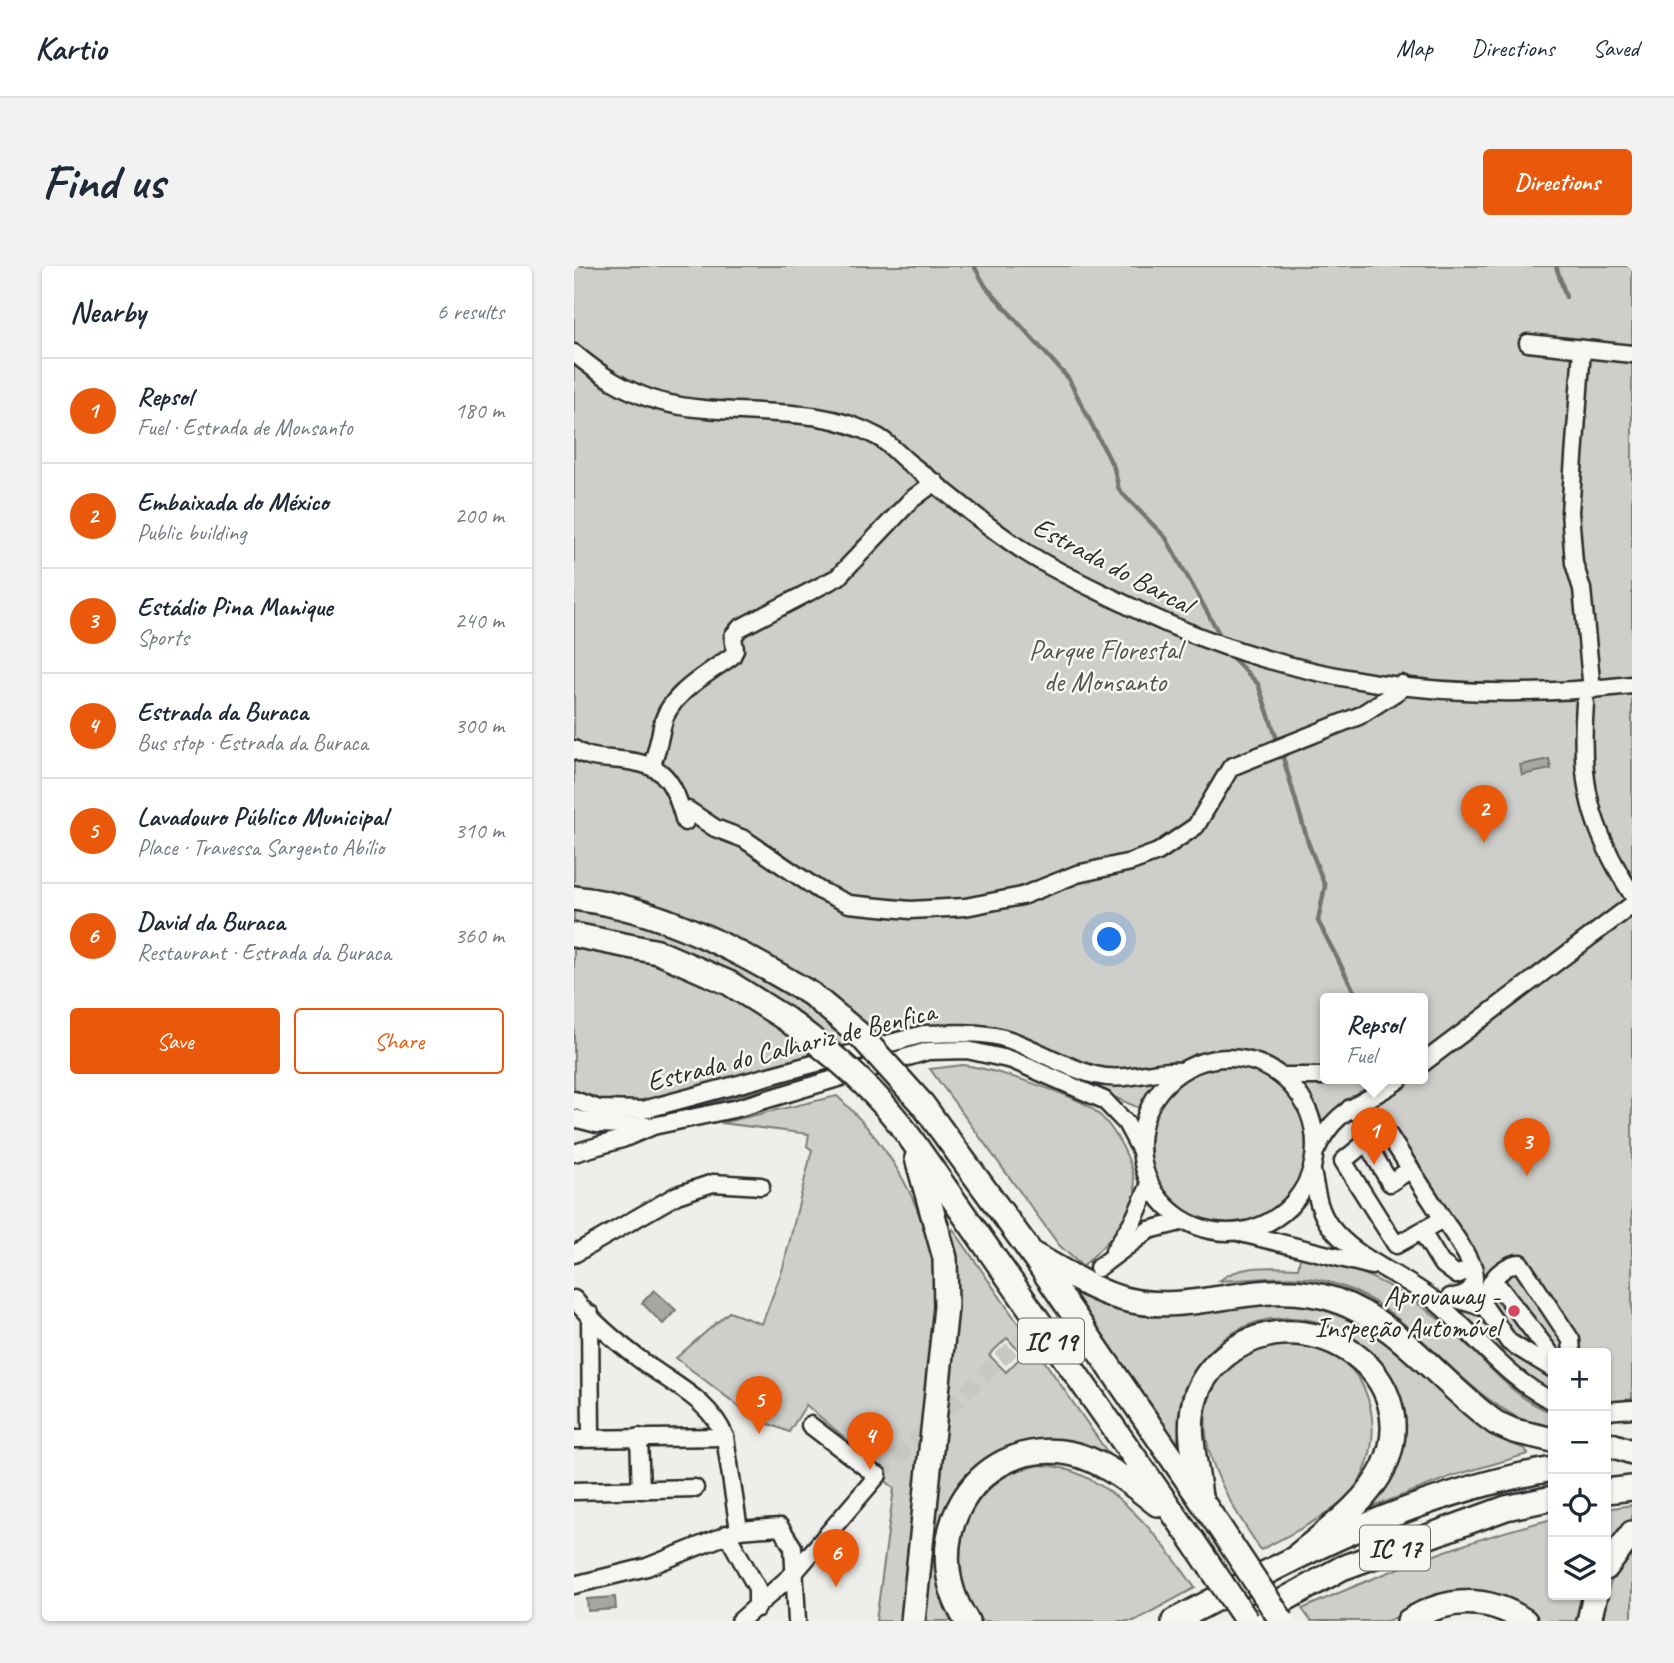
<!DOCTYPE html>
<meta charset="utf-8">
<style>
:root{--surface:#fff;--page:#f2f2f3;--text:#1f2937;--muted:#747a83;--line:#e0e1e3;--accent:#ea580c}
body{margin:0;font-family:Caveat,sans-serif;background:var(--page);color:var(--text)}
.controls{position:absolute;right:21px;bottom:21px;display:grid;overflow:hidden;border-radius:7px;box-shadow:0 2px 5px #0004}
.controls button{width:63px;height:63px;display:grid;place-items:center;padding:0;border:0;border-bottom:2px solid var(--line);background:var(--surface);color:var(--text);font:35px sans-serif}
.you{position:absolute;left:536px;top:674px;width:24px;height:24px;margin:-18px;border:5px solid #fff;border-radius:50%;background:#1a73e8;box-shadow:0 0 0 10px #1a73e833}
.badge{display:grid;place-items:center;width:46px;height:46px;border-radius:50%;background:var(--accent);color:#fff;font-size:23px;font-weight:700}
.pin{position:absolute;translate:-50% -58px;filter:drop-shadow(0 2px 4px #0008)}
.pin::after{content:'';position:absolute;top:37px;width:24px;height:21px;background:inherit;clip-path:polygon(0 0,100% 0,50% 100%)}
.popup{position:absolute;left:746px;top:727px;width:108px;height:91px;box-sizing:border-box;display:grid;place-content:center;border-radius:7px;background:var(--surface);filter:drop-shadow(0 2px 5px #0005);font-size:23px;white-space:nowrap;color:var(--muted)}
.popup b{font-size:26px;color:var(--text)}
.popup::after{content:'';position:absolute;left:50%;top:100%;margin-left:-14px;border:14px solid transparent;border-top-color:var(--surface)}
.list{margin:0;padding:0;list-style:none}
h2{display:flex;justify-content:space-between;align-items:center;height:91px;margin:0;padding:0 28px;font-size:30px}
h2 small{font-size:23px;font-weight:400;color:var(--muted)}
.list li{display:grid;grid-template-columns:46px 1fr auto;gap:21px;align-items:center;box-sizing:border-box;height:105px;padding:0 28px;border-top:2px solid var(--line)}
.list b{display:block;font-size:26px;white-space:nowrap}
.list p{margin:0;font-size:23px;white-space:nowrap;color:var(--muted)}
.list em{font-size:23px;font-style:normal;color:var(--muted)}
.actions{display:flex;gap:14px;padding:21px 28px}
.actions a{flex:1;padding:16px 0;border:2px solid var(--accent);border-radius:7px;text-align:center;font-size:24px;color:var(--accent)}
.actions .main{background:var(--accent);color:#fff}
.icon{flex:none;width:38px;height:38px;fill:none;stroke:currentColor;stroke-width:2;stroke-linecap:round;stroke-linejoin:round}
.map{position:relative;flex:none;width:1058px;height:1355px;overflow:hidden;border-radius:7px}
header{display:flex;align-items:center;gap:42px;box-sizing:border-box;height:98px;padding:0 35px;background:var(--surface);border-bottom:2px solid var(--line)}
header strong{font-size:33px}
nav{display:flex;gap:38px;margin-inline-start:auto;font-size:24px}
.intro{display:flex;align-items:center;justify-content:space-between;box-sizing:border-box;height:168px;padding:0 42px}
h1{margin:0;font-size:49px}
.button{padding:18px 32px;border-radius:7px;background:var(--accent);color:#fff;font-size:24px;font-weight:700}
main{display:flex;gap:42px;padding:0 42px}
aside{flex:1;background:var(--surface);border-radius:7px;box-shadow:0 2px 5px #0004}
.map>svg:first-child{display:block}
.green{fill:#cececa;stroke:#7c7c7a;stroke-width:2;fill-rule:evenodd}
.water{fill:#a6a6a3;stroke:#757573;stroke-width:2}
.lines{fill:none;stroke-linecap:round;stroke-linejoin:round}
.stream{stroke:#757573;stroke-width:4.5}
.minor-tunnel{stroke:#c7c7c4;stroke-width:16;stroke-dasharray:16 8;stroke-linecap:butt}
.minor-casing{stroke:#2b2b2b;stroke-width:21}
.highway-casing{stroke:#2b2b2b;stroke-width:28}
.minor{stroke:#f6f6f2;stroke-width:16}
.highway{stroke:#f6f6f2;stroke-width:23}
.highway-bridge-casing{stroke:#2b2b2b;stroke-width:28;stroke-linecap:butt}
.highway-bridge{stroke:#f6f6f2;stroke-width:23}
.poi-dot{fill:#d1495b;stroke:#f6f6f2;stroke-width:2.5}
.labels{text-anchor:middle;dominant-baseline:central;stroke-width:5;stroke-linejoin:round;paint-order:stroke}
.shield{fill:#f6f6f2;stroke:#686867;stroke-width:2}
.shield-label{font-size:26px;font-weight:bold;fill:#2b2b2b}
.street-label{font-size:28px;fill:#2b2b2b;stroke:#f6f6f2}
.park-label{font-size:28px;fill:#545453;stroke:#f6f6f2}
.poi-label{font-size:28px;fill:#2b2b2b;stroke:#f6f6f2;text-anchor:end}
</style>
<header>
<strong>Kartio</strong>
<nav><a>Map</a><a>Directions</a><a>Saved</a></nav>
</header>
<div class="intro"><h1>Find us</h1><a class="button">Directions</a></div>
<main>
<aside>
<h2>Nearby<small>6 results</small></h2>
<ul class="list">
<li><span class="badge">1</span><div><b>Repsol</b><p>Fuel · Estrada de Monsanto</p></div><em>180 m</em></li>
<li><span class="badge">2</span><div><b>Embaixada do México</b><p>Public building</p></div><em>200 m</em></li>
<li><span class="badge">3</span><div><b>Estádio Pina Manique</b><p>Sports</p></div><em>240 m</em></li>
<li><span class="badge">4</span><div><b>Estrada da Buraca</b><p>Bus stop · Estrada da Buraca</p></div><em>300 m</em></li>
<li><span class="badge">5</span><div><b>Lavadouro Público Municipal</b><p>Place · Travessa Sargento Abílio</p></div><em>310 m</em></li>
<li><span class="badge">6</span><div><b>David da Buraca</b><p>Restaurant · Estrada da Buraca</p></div><em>360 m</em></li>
</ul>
<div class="actions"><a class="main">Save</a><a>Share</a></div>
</aside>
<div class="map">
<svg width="1058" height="1355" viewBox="0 0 1058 1355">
<rect width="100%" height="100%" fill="#eeeeea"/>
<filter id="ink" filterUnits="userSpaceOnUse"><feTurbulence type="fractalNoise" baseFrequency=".0143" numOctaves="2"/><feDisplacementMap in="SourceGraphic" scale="14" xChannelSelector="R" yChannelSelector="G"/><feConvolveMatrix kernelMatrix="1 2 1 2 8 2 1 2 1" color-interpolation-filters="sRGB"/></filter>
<g filter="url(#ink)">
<g class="green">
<path d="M0,0H1058V1141L1032,1142V1087H979V1129L963,1122L883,1044L905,1024L912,1009L797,831C785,841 750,864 744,876C736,894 737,915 728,933C704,979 628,969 595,940C569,918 565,876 572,845L465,798L336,784L81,852L59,855L0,844ZM751,733H849V813H751Z"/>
<path d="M389,799C415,802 500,828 520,844C541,860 563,901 561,928C558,956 526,982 509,1001L485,979L356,803Z"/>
<path d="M263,830C324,887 356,950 364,1032L331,1355H302L320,1222L291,1198L296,1193L232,1139L215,1166L180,1152L102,1092L155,1046L188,1058L209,1002L238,884L233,880L235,868L147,857Z"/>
<path d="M379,963L540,1196L476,1180L377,1238L387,1355H350L375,972ZM433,1072L449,1089L432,1106L415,1089Z"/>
<path d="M727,988C786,1001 839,1028 883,1069C914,1098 938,1132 979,1147V1165C881,1140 846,1035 746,1014C720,1008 673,1014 645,1015C665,998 699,1001 724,1002Z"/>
<path d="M495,1019L673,1036H723L778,1052L821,1082L918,1170L951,1183L954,1188L878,1210L796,1242L792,1240C807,1213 828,1185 828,1153C829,1132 816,1110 804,1095C755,1038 670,1036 625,1098C616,1109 607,1126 606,1141C604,1153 607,1166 603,1178Z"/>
<path d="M721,1076C742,1081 763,1087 778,1104C806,1135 805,1194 778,1225C754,1252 717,1267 687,1284C653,1233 599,1154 657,1100C675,1084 698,1077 721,1076Z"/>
<path d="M465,1199C532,1200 586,1271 621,1322L560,1355H408C371,1308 378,1247 429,1212C438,1205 453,1202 465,1199Z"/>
<polygon points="1058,1239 1058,1257 1032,1285 1032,1243"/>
<path d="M979,1253V1329H1012L1007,1355H965C937,1328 892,1316 855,1332C841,1337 825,1353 812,1355C789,1355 761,1355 737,1355L728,1343C811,1306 892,1274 979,1253Z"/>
<path d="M1058,1279V1355H1024C1032,1326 1040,1303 1058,1279Z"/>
</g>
<g class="water">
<polygon points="975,493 977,503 948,509 946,499"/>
<polygon points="80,1024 102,1044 89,1058 68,1037"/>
<polygon points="41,1331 42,1343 14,1345 13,1333"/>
</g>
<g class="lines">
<g class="stream">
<polyline points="400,0 412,21 494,112 540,202 545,224 592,272 647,371"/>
<polyline points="982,0 992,31"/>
<polyline points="657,390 684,418 705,479"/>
<polyline points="708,488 734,576 751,620 744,655 784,733"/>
</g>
<polyline class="minor-tunnel" points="304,1209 496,1028"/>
<defs>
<g id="minor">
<polyline points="954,77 1058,88"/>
<polyline points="1008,83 996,246 1000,297 1008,323 1018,424"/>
<path d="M0,87C26,109 51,125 84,135C156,155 235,133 304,171C315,177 325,189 335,197C374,227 412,261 453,287C486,308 521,323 555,340C716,419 881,439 1058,419"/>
<path d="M1011,437C1005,515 1015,561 1058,628"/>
<path d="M0,483C11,491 23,492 36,493C87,497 97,506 111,556"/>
<path d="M78,499C83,485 85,475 88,461C93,429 134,408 158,390L161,384L159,370L166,362L264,311L337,234L361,216"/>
<polyline points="108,544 114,544 141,562 170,573 245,624 275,638 336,644 391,641 448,630 503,608 557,596 584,586 622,560 657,501 785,450 827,423 828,418"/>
<circle cx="654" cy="879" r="87"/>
<polyline points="849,797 1058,639"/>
<polyline points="708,810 751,810"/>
<path d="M0,834L25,843L69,844L350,768C379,768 407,764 436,774C464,784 492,802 521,809C553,817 576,803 607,805"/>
<path d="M776,842L792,852L790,878L769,895L822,979L869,953C882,973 925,1024 880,1031"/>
<polyline points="0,852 23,858 74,860"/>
<polyline points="792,852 812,865 869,953"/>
<polyline points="795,864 798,886 816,917 837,903"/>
<path d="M742,884C763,839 789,840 826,813"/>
<polyline points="0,887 48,873 79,860 164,842 354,785 393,784 438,794 530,834 552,857 567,885"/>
<path d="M738,905C742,925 744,944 756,960C783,995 828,1008 861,1035C901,1067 931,1113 979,1135"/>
<polyline points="848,966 867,997 883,1009 900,1001"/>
<polyline points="667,967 798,1000"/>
<polyline points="540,985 560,953 576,918"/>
<polyline points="0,988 103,929 139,917 187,920"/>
<polyline points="524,1002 575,964 611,955"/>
<path d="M916,1019C920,1009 935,997 946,997L997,1074L998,1087"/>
<polyline points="876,1031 905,1040 916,1019 925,1021 979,1091"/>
<path d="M0,1033C18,1055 45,1078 68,1095C99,1119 136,1134 151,1171L165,1264L206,1261L219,1281L223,1355"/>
<polyline points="905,1040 910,1040 935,1076 979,1103"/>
<polyline points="16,1048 17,1172"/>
<polyline points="1032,1145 1058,1143"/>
<polyline points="236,1159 303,1210"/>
<polyline points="65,1171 67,1224"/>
<polyline points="0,1173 151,1171"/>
<polyline points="0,1225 121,1222"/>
<polyline points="153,1268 183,1322 183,1342"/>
<polyline points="0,1319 73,1301 165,1264"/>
<polyline points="166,1355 220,1307 304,1209"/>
</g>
<g id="highway">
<path d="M0,632C86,642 164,684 237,728"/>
<polyline points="0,669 84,686 155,717 212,753"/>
<polyline points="349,839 458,988 644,1259"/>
<polyline points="337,873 619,1275"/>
<path d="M458,988C489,1004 520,1026 554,1034C622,1050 689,1009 761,1034C828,1058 866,1118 922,1157L940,1165L979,1174"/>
<polyline points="1032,1177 1058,1186"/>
<polyline points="1032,1225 1058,1222"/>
<path d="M626,1232C623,1196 610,1163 623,1127C630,1109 644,1094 660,1083C739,1032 852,1109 810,1201C792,1238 755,1263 725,1288"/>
<polyline points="1032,1302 1058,1267"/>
<polyline points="339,1355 372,1041 371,992 343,892"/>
<path d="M393,1355C341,1278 398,1171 495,1187C527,1193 558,1218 583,1238"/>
<path d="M600,1355C726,1288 837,1228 979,1203"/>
<polyline points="672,1355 768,1302 932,1242 979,1232"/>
<path d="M835,1355C872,1331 914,1330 951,1355"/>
<polyline points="1015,1355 1021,1329"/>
</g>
</defs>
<use href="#minor" class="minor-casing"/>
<use href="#highway" class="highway-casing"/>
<use href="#minor" class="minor"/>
<use href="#highway" class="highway"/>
<defs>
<g id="highway-bridge">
<polyline points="237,728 284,767 349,839"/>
<path d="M212,753C259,788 303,824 337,873"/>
<polyline points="644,1259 708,1355"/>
<polyline points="619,1275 673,1355"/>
</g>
</defs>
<use href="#highway-bridge" class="highway-bridge-casing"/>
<use href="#highway-bridge" class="highway-bridge"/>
</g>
</g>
<circle class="poi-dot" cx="940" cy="1045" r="7"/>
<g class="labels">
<g class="shield">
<rect x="444" y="1052.5" width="66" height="45" rx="5"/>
<rect x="786" y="1259.5" width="70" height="45" rx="5"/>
</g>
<g class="shield-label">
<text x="477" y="1075">IC 19</text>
<text x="821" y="1282">IC 17</text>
</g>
<g class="street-label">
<text transform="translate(539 299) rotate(28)">Estrada do Barcal</text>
<text transform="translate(217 780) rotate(-14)">Estrada do Calhariz de Benfica</text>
</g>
<g class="park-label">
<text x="531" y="383">Parque Florestal<tspan x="531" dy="32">de Monsanto</tspan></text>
</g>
<g class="poi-label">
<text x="926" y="1029">Aprovaway -<tspan x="926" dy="32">Inspeção Automóvel</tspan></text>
</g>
</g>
</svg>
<div class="controls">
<button>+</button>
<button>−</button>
<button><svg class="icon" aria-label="locate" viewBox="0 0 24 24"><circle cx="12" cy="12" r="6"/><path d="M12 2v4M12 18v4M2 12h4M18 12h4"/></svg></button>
<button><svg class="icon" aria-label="layers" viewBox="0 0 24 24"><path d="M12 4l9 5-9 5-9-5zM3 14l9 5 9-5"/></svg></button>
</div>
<div class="you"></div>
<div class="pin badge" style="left:800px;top:899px">1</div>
<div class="popup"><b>Repsol</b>Fuel</div>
<div class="pin badge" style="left:910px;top:577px">2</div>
<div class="pin badge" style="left:953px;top:910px">3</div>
<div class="pin badge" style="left:296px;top:1204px">4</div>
<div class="pin badge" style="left:185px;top:1168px">5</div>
<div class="pin badge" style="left:262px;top:1321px">6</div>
</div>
</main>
